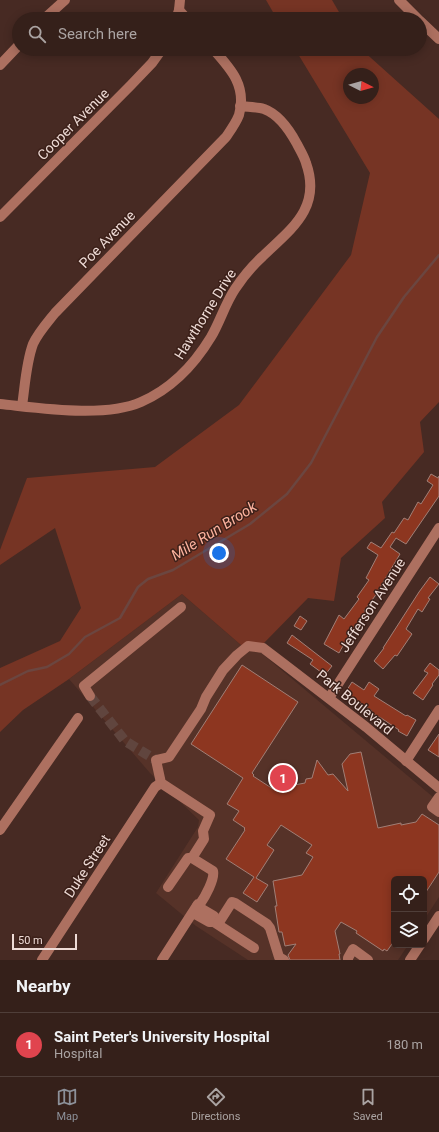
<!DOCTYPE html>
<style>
:root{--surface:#35201a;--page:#3d2823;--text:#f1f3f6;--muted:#aaa3a2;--line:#4f3e39;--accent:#8c9099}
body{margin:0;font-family:Roboto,sans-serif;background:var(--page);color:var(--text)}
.controls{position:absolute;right:12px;bottom:12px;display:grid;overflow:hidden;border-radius:6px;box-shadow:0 2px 10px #0003}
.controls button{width:36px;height:36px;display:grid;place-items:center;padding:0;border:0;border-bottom:1px solid var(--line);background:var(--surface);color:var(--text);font:20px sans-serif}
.compass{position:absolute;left:343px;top:68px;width:36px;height:36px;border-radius:50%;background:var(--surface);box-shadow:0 2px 10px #0003;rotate:96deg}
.scale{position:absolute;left:12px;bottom:10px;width:65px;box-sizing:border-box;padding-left:4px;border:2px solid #eedbd6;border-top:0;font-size:11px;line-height:14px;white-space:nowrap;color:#eedbd6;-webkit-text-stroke:3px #3c2019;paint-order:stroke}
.you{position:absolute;left:219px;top:553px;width:14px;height:14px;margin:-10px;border:3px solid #fff;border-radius:50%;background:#1a73e8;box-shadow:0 0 0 6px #1a73e833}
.badge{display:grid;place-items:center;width:26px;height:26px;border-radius:50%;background:var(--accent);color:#fff;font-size:13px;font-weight:700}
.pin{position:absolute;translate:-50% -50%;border:2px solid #fff;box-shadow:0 1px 4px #0006}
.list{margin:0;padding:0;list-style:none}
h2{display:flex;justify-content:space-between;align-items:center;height:52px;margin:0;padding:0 16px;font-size:17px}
h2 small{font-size:13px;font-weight:400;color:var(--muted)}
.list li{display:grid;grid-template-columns:26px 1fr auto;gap:12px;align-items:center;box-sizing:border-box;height:64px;padding:0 16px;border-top:1px solid var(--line)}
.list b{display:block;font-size:15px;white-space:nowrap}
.list p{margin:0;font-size:13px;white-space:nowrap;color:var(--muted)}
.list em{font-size:13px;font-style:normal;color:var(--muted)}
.icon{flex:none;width:22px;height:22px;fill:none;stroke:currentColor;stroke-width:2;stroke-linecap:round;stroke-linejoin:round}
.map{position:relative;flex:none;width:439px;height:960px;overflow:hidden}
.search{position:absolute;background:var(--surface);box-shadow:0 2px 10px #0003;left:12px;right:12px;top:12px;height:44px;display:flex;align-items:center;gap:10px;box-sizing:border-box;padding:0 14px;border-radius:22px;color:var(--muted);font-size:15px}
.sheet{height:116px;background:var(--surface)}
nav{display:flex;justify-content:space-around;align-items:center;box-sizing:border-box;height:56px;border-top:1px solid var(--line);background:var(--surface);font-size:11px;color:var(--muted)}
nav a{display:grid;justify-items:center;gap:2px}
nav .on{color:var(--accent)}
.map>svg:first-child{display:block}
.built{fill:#563228}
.green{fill:#763424;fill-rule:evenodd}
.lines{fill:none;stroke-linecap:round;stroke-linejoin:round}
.stream{stroke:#6b4640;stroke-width:2.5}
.building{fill:#8d3620;stroke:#a17f76}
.minor-tunnel{stroke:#60453e;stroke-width:10;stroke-dasharray:10 5;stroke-linecap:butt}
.minor{stroke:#ad7060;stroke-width:10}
.labels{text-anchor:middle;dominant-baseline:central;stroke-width:3;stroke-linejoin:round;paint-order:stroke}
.street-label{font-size:14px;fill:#eedbd6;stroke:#3c2019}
.water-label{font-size:15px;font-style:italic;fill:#fcb29e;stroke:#3c2019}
</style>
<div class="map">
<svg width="439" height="960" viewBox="0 0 439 960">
<rect width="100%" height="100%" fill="#472a23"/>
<polygon class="built" points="182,594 241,645 260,652 439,802 439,897 424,920 424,879 394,879 394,945 408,945 398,960 248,960 196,926 156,893 198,827 199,820 150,773 69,679"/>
<g class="green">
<polygon points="266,0 332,0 343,19 277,19"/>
<path d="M295,49H361L439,119V402L420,422L424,452L382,502L385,518L341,558L334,601L308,598L264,643L241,645L182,594L69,679L23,710L0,732V668L60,641L81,608L55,528L0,565V550L27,478L155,467L239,405L351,255L370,173ZM349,74H373V98H349Z"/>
</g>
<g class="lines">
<polyline class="stream" points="0,685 28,671 47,667 69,654 85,637 120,618 138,587 148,579 173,570 250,524 287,494 311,463 377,337 404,297 439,255"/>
</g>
<g class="building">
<polygon points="431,474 438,478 439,476 439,496 406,544 396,538 390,547 400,554 375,596 364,611 366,612 350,635 349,635 339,653 324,644 339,615 344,619 359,599 357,597 369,580 366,578 378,555 367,548 371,542 381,548 392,532 394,533 404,518 408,520 418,502 421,504 433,485 427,481"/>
<polygon points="430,577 439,584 428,598 430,599 422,612 418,609 406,629 412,634 397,656 395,655 383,669 374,661 384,648 383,648 419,592"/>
<polygon points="300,616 307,621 301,630 294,626"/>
<polygon points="292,635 332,666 325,675 310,664 313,660 287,643"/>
<polygon points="430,663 439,670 439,675 432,684 433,685 423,700 413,693 428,673 424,671"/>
<polygon points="242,665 298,702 252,773 254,775 253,776 273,789 305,783 306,779 312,778 317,760 328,775 333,774 348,791 342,764 350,754 361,752 378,828 401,823 401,825 416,822 422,814 439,825 439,872 424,895 424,879 394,879 394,941 387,951 384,949 383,951 356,933 357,931 341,922 335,931 340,954 339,954 340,960 290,960 288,955 296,944 285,946 282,932 279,932 275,906 277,906 273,881 302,875 313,857 306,853 312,845 281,825 267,845 274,850 256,878 268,885 257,902 243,893 254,877 226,859 245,830 244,829 245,828 233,820 239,811 227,804 243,778 191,744"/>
<polygon points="352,682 364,690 369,682 379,689 374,696 406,716 407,715 416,720 407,736 398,731 399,730 381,718 371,713 372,711 345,693"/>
<polygon points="439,734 439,757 428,750"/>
</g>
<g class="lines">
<polyline class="minor-tunnel" points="90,696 125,741 156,760"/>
<g class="minor">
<polyline points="399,0 418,19"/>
<polyline points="179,10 187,19"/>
<polyline points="44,19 65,0"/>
<polyline points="176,19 179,10 180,0"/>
<polyline points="420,21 439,39"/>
<polyline points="0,65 19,45"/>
<polyline points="0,217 131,85 152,63 162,49"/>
<path d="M0,404C40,408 105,418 141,402C171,389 194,365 211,337C220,322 225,304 235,289C243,277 252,266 263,256C291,229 322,208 306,163C304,156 300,150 297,144C290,131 278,114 264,109C257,107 247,107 240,106"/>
<path d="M22,406C25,386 26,363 33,344C38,333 47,323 55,313L226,137C230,131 236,123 239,115C247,86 231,69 213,49"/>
<polyline points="90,696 84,686 181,607"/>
<polyline points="329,698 439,528"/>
<polyline points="406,761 439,710"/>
<polyline points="439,797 432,807 439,812"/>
<polyline points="0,830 78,718"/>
<polyline points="192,858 204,839 203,831 210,815 161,783 156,760 169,757 201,709 206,697 223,670 237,655 248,646 263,648 284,664 366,727 439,788"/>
<polyline points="193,913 209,922 214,922 214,916 197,906"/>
<polyline points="214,922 254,948"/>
<polyline points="218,924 232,902 235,903 267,924 270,928 279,957 284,960"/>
<polyline points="424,939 439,916"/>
<polyline points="42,960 155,787 161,783"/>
<path d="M162,960L198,904H200C205,897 215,879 213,871L192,858H188L168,887"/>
<polyline points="348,960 348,958 353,949 368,960"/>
<polyline points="410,960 420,945"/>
</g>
</g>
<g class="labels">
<g class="street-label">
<text transform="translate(73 124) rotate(-45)">Cooper Avenue</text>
<text transform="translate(107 239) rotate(-46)">Poe Avenue</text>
<text transform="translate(205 314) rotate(-58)">Hawthorne Drive</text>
<text transform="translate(372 605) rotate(-57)">Jefferson Avenue</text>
<text transform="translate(355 702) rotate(39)">Park Boulevard</text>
<text transform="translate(87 866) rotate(-57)">Duke Street</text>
</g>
<g class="water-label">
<text transform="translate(214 531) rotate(-32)">Mile Run Brook</text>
</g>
</g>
</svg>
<div class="controls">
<button><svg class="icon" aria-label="locate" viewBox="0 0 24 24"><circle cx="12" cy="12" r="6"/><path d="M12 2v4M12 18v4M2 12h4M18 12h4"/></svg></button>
<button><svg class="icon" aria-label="layers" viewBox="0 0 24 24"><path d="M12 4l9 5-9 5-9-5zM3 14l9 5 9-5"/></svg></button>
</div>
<svg class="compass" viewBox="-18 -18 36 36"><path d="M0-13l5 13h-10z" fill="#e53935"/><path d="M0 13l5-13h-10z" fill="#aaa3a2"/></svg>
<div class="scale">50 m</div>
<div class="you"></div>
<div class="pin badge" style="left:283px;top:778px;background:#e0444e">1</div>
<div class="search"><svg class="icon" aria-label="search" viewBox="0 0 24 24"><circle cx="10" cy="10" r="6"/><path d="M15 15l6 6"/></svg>Search here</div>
</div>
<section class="sheet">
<h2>Nearby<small></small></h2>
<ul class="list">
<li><span class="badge" style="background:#e0444e">1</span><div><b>Saint Peter's University Hospital</b><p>Hospital</p></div><em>180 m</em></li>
</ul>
</section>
<nav>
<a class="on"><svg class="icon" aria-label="map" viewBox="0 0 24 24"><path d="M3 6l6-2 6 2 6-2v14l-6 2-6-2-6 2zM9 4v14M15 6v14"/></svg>Map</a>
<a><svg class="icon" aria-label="directions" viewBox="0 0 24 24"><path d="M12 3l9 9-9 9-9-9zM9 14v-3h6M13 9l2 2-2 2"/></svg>Directions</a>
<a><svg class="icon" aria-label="saved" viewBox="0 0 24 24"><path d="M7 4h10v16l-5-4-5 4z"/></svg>Saved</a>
</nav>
